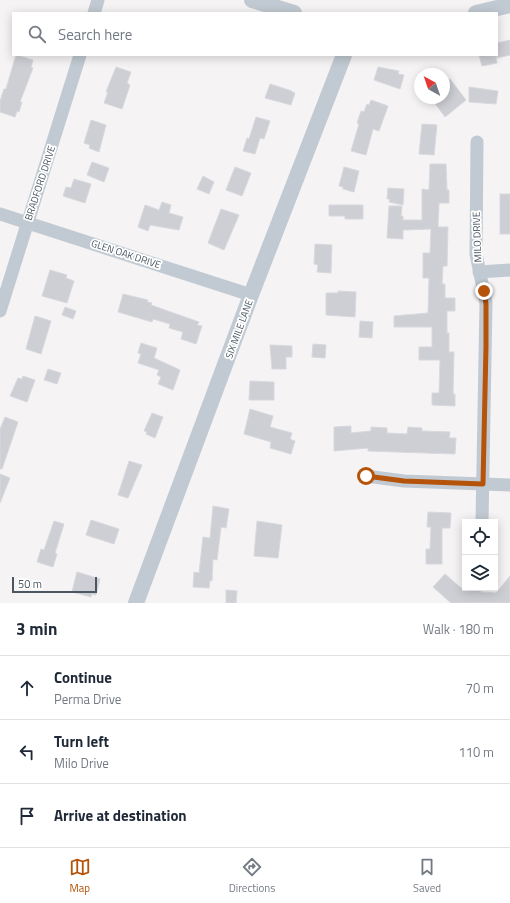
<!DOCTYPE html>
<meta charset="utf-8">
<style>
:root{--surface:#fff;--page:#f2f2f3;--text:#1f2937;--muted:#747a83;--line:#e0e1e3;--accent:#b45309}
body{margin:0;font-family:"Titillium Web",sans-serif;background:var(--page);color:var(--text)}
.controls{position:absolute;right:12px;bottom:12px;display:grid;overflow:hidden;border-radius:0px;box-shadow:0 2px 10px #0003}
.controls button{width:36px;height:36px;display:grid;place-items:center;padding:0;border:0;border-bottom:1px solid var(--line);background:var(--surface);color:var(--text);font:20px sans-serif}
.compass{position:absolute;left:414px;top:68px;width:36px;height:36px;border-radius:50%;background:var(--surface);box-shadow:0 2px 10px #0003;rotate:320deg}
.scale{position:absolute;left:12px;bottom:10px;width:85px;box-sizing:border-box;padding-left:4px;border:2px solid #4a5661;border-top:0;font-size:11px;line-height:14px;white-space:nowrap;color:#4a5661;-webkit-text-stroke:3px #fff;paint-order:stroke}
.stop{position:absolute;width:12px;height:12px;margin:-9px;border:3px solid #b45309;border-radius:50%;background:#fff}
.stop.end{background:#b45309;border-color:#fff;box-shadow:0 1px 4px #0008}
.list{margin:0;padding:0;list-style:none}
h2{display:flex;justify-content:space-between;align-items:center;height:52px;margin:0;padding:0 16px;font-size:17px}
h2 small{font-size:13px;font-weight:400;color:var(--muted)}
.list li{display:grid;grid-template-columns:26px 1fr auto;gap:12px;align-items:center;box-sizing:border-box;height:64px;padding:0 16px;border-top:1px solid var(--line)}
.list b{display:block;font-size:15px;white-space:nowrap}
.list p{margin:0;font-size:13px;white-space:nowrap;color:var(--muted)}
.list em{font-size:13px;font-style:normal;color:var(--muted)}
.icon{flex:none;width:22px;height:22px;fill:none;stroke:currentColor;stroke-width:2;stroke-linecap:round;stroke-linejoin:round}
.map{position:relative;flex:none;width:510px;height:603px;overflow:hidden}
.search{position:absolute;background:var(--surface);box-shadow:0 2px 10px #0003;left:12px;right:12px;top:12px;height:44px;display:flex;align-items:center;gap:10px;box-sizing:border-box;padding:0 14px;border-radius:0px;color:var(--muted);font-size:15px}
.sheet{height:244px;background:var(--surface)}
nav{display:flex;justify-content:space-around;align-items:center;box-sizing:border-box;height:56px;border-top:1px solid var(--line);background:var(--surface);font-size:11px;color:var(--muted)}
nav a{display:grid;justify-items:center;gap:2px}
nav .on{color:var(--accent)}
.map>svg:first-child{display:block}
.building{fill:#cdcfd5;stroke:#d7d9de}
.lines{fill:none;stroke-linecap:round;stroke-linejoin:round}
.minor{stroke:#c1cad2;stroke-width:13}
.tertiary{stroke:#c1cad2;stroke-width:16}
.route{stroke:#b45309;stroke-width:5}
.labels{text-anchor:middle;dominant-baseline:central;stroke-width:3.5;stroke-linejoin:round;paint-order:stroke}
.street-label{font-size:10px;fill:#4a5661;stroke:#fff}
</style>
<div class="map">
<svg width="510" height="603" viewBox="0 0 510 603">
<rect width="100%" height="100%" fill="#f5f3f3"/>
<g class="building">
<polygon points="510,40 510,55 497,58 497,43"/>
<polygon points="16,55 33,60 31,67 33,68 20,102 22,102 19,112 17,111 15,117 0,112 0,101 4,89 6,89"/>
<polygon points="479,55 496,55 497,63 482,66"/>
<polygon points="116,67 131,72 127,83 130,85 122,109 104,103 108,92 106,92"/>
<polygon points="378,67 399,71 398,74 404,75 400,89 374,80"/>
<polygon points="450,79 466,100 445,117 431,98 444,98 444,84"/>
<polygon points="270,84 292,91 292,92 295,93 291,105 265,98"/>
<polygon points="469,87 498,91 496,104 469,102"/>
<polygon points="371,100 388,106 379,131 373,129 366,155 351,151 359,124 357,123 361,111 364,112 367,104 369,105"/>
<polygon points="256,117 270,121 264,139 260,138 255,154 243,151 247,138 249,139"/>
<polygon points="91,120 106,125 99,152 89,148 90,145 84,143"/>
<polygon points="422,124 437,125 434,155 419,154"/>
<polygon points="92,162 109,168 104,182 87,175"/>
<polygon points="430,164 446,164 447,190 449,190 449,203 439,203 438,227 448,227 447,266 443,266 442,284 445,284 445,298 455,298 455,311 447,311 447,333 449,333 449,352 454,352 453,394 455,394 455,406 432,405 432,393 439,393 440,360 419,360 419,347 432,347 432,327 394,327 394,316 428,313 429,278 423,278 423,253 430,253 431,229 403,230 403,239 387,238 389,206 402,206 401,216 403,216 403,220 422,220 422,189 429,190"/>
<polygon points="235,167 251,173 242,196 226,190"/>
<polygon points="344,167 359,171 354,192 343,189 343,187 339,186"/>
<polygon points="203,176 214,182 209,194 197,189"/>
<polygon points="74,179 91,184 85,203 63,196 66,187 71,188"/>
<polygon points="388,188 404,189 403,205 389,202 390,199 387,199"/>
<rect x="500" y="194" width="10" height="40"/>
<polygon points="162,202 171,205 169,213 183,217 179,230 150,225 148,231 138,227 145,205 159,210"/>
<polygon points="329,205 363,205 363,219 345,219 345,216 329,216"/>
<polygon points="221,209 239,215 224,250 208,243"/>
<polygon points="315,244 332,245 331,273 317,272 318,265 314,264"/>
<polygon points="50,270 67,275 66,278 74,281 67,303 42,296"/>
<polygon points="338,291 356,292 355,317 326,315 326,293 338,293"/>
<polygon points="123,294 148,300 147,302 152,303 151,305 199,322 197,325 202,326 196,344 181,339 183,332 169,328 170,324 153,319 152,322 118,312"/>
<polygon points="65,307 76,311 73,319 62,315"/>
<polygon points="35,316 51,321 41,354 26,349"/>
<polygon points="360,321 373,322 372,338 359,337"/>
<polygon points="141,343 157,348 154,358 180,370 173,390 158,384 161,377 157,375 159,370 138,363 141,354 138,353"/>
<polygon points="313,344 326,345 325,358 312,357"/>
<polygon points="270,345 292,346 292,357 286,357 286,369 272,369"/>
<polygon points="48,369 61,373 57,384 44,380"/>
<polygon points="23,376 35,380 27,402 10,396 18,378 22,379"/>
<polygon points="250,381 274,382 274,400 249,400"/>
<polygon points="250,409 273,416 270,427 292,433 290,439 295,441 291,454 270,448 271,442 244,434"/>
<polygon points="152,413 163,417 155,438 146,434 147,432 144,431"/>
<polygon points="5,417 18,422 2,469 0,469 0,429"/>
<polygon points="351,426 351,433 371,431 371,427 387,428 387,433 407,434 408,427 422,428 422,431 450,432 449,438 456,438 455,454 368,451 368,448 334,451 334,427"/>
<polygon points="129,461 142,465 128,498 118,495"/>
<polygon points="0,474 10,478 0,503"/>
<polygon points="213,506 229,509 226,528 221,527 217,560 213,559 212,581 210,580 209,588 193,587 194,572 199,573 203,537 210,538"/>
<polygon points="428,512 451,513 450,528 442,528 442,564 426,564 426,549 430,549 431,527 427,527"/>
<polygon points="91,520 119,529 114,544 86,535"/>
<polygon points="54,521 64,524 55,553 57,554 53,567 37,562 41,549 44,550"/>
<polygon points="257,521 282,525 278,558 254,556"/>
<polygon points="77,572 100,579 96,595 92,594 91,597 72,592"/>
<polygon points="445,574 461,588 481,589 481,592 496,593 510,576 510,603 451,603 433,587"/>
<polygon points="226,590 237,591 236,603 226,603"/>
</g>
<g class="lines">
<g class="minor">
<polyline points="94,13 98,0"/>
<polyline points="477,142 476,254 486,303 482,522"/>
<polyline points="0,214 251,295"/>
<polyline points="479,272 510,270"/>
<polyline points="0,311 80,55"/>
<polyline points="366,476 404,481 510,485"/>
</g>
<g class="tertiary">
<polyline points="252,0 294,13"/>
<polyline points="476,13 510,5"/>
<polyline points="136,603 251,295 344,55"/>
</g>
</g>
<g class="lines">
<polyline class="route" points="366,476 404,481 483,484 486,346 486,304 484,291"/>
</g>
<g class="labels">
<g class="street-label">
<text transform="translate(40 183) rotate(-72)">BRADFORD DRIVE</text>
<text transform="translate(477 237) rotate(-92)">MILO DRIVE</text>
<text transform="translate(126 254) rotate(18)">GLEN OAK DRIVE</text>
<text transform="translate(239 329) rotate(-70)">SIX MILE LANE</text>
</g>
</g>
</svg>
<div class="controls">
<button><svg class="icon" aria-label="locate" viewBox="0 0 24 24"><circle cx="12" cy="12" r="6"/><path d="M12 2v4M12 18v4M2 12h4M18 12h4"/></svg></button>
<button><svg class="icon" aria-label="layers" viewBox="0 0 24 24"><path d="M12 4l9 5-9 5-9-5zM3 14l9 5 9-5"/></svg></button>
</div>
<svg class="compass" viewBox="-18 -18 36 36"><path d="M0-13l5 13h-10z" fill="#e53935"/><path d="M0 13l5-13h-10z" fill="#747a83"/></svg>
<div class="scale">50 m</div>
<div class="stop" style="left:366px;top:476px"></div>
<div class="stop end" style="left:484px;top:291px"></div>
<div class="search"><svg class="icon" aria-label="search" viewBox="0 0 24 24"><circle cx="10" cy="10" r="6"/><path d="M15 15l6 6"/></svg>Search here</div>
</div>
<section class="sheet">
<h2>3 min<small>Walk · 180 m</small></h2>
<ul class="list">
<li><svg class="icon" aria-label="ahead" viewBox="0 0 24 24"><path d="M12 20V5M6 11l6-6 6 6"/></svg><div><b>Continue</b><p>Perma Drive</p></div><em>70 m</em></li>
<li><svg class="icon" aria-label="left" viewBox="0 0 24 24"><path d="M17 20v-9H6M10 6l-5 5 5 5"/></svg><div><b>Turn left</b><p>Milo Drive</p></div><em>110 m</em></li>
<li><svg class="icon" aria-label="arrive" viewBox="0 0 24 24"><path d="M6 21V4h12l-3 4 3 4H6"/></svg><div><b>Arrive at destination</b></div></li>
</ul>
</section>
<nav>
<a class="on"><svg class="icon" aria-label="map" viewBox="0 0 24 24"><path d="M3 6l6-2 6 2 6-2v14l-6 2-6-2-6 2zM9 4v14M15 6v14"/></svg>Map</a>
<a><svg class="icon" aria-label="directions" viewBox="0 0 24 24"><path d="M12 3l9 9-9 9-9-9zM9 14v-3h6M13 9l2 2-2 2"/></svg>Directions</a>
<a><svg class="icon" aria-label="saved" viewBox="0 0 24 24"><path d="M7 4h10v16l-5-4-5 4z"/></svg>Saved</a>
</nav>
